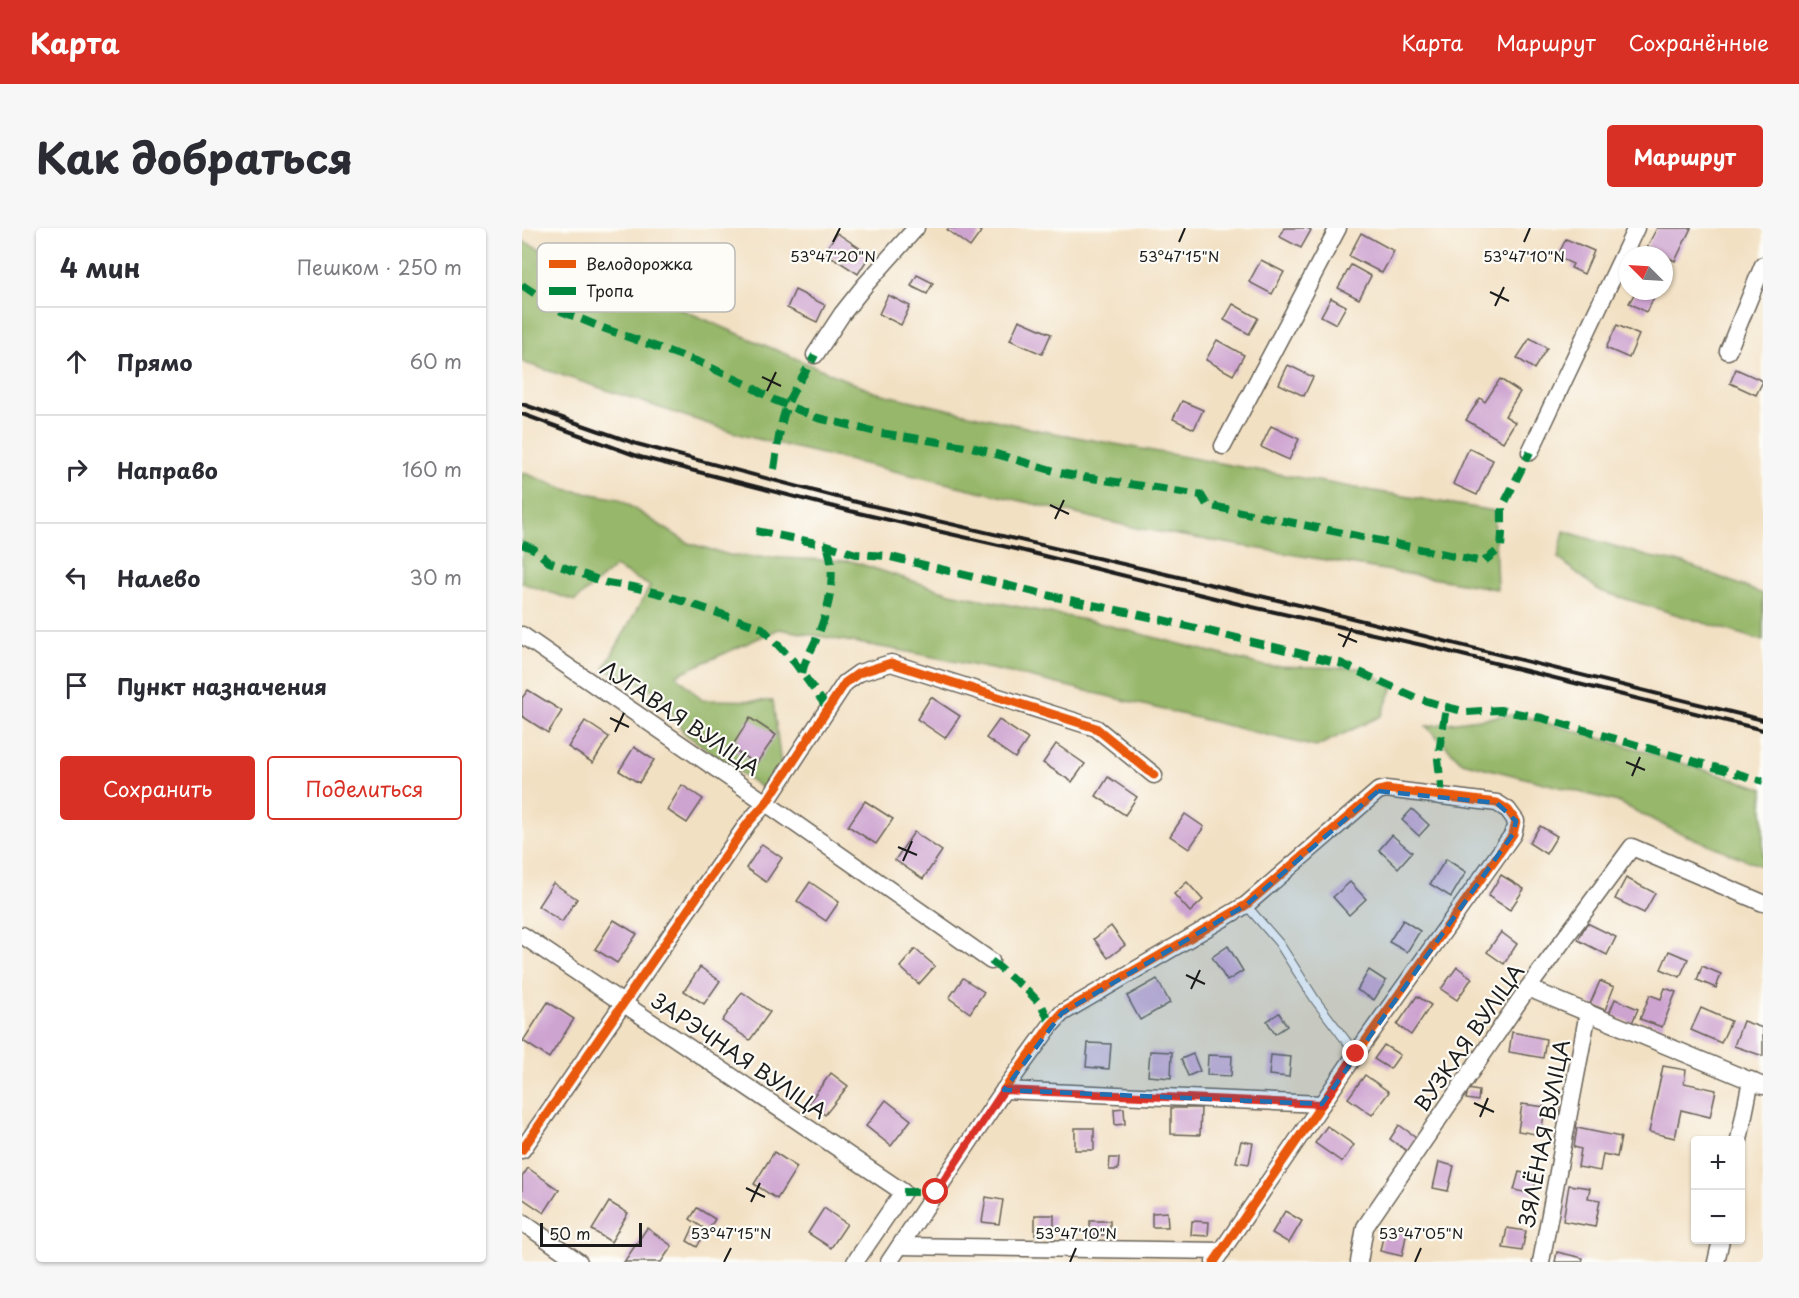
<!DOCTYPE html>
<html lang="ru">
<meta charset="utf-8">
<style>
:root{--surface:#fff;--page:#f7f7f7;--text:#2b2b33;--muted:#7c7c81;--line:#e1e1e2;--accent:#d93025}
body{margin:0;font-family:"Playpen Sans",sans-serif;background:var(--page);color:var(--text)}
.controls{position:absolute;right:18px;bottom:18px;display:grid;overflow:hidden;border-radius:6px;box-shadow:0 2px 4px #0004}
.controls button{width:54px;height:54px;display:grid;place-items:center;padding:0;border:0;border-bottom:2px solid var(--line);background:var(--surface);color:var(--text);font:30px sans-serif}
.compass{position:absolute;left:1097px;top:18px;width:54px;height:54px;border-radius:50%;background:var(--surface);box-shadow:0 2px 4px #0004;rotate:294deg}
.scale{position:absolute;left:18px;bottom:15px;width:102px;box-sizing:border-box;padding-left:6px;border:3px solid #1c1c1c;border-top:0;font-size:16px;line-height:21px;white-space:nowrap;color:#1c1c1c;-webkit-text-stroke:4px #fdfcf7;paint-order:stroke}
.stop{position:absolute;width:18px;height:18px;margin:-14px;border:4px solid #d93025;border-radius:50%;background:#fff}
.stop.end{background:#d93025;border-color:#fff;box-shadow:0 2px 6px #0008}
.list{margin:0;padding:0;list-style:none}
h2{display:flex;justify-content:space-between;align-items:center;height:78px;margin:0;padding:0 24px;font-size:26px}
h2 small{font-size:20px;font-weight:400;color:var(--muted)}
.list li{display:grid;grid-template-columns:39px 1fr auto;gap:18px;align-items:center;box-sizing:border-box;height:108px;padding:0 24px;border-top:2px solid var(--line)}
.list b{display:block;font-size:22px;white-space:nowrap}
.list em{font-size:20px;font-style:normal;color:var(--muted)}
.actions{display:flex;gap:12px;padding:18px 24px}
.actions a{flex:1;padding:14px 0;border:2px solid var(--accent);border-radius:6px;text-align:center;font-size:21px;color:var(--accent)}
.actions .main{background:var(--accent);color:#fff}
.icon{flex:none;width:33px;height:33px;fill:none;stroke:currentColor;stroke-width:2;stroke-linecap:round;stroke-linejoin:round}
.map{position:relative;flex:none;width:1241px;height:1034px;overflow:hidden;border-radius:6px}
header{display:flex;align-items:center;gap:36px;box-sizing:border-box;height:84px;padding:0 30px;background:var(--accent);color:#fff}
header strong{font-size:28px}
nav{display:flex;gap:33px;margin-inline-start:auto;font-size:21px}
.intro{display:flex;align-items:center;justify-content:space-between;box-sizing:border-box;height:144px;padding:0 36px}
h1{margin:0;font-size:42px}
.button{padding:15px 27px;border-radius:6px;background:var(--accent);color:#fff;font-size:21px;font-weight:700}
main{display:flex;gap:36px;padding:0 36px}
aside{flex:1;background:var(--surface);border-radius:6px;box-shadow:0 2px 4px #0004}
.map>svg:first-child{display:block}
.forest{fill:#97b76a;stroke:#5a6a43;stroke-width:1.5}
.building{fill:#cda3d0}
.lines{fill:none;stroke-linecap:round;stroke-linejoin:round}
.lane-casing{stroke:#676156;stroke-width:10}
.street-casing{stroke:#676156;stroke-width:19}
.lane{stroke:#fff;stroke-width:8}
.street{stroke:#fff;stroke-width:16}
.rail{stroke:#1c1c1c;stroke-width:4}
.quiet{stroke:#00873e;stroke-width:8;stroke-dasharray:15 8;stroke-linecap:butt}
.cycleway-casing{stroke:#fdfcf7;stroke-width:13}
.cycleway{stroke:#e8590c;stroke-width:9}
.route{stroke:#d93025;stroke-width:8}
.marked{fill:#1f6fb2;fill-opacity:0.2;stroke:#1f6fb2;stroke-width:4.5;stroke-dasharray:12 8;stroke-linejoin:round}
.ticks{fill:none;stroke:#1c1c1c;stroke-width:2}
.labels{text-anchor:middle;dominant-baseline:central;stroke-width:4.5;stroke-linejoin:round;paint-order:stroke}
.street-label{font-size:21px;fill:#1c1c1c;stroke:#fdfcf7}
.key{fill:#fdfcf7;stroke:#bab9b5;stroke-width:1.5}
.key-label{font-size:16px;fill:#1c1c1c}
.ticks-label{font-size:15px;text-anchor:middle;fill:#1c1c1c;stroke:#fdfcf7;stroke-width:4.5;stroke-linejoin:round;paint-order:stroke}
</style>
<header>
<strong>Карта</strong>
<nav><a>Карта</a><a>Маршрут</a><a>Сохранённые</a></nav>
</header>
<div class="intro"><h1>Как добраться</h1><a class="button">Маршрут</a></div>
<main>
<aside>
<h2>4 мин<small>Пешком · 250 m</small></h2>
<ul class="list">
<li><svg class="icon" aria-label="ahead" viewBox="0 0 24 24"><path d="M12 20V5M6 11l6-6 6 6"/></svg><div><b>Прямо</b></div><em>60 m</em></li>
<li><svg class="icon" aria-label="right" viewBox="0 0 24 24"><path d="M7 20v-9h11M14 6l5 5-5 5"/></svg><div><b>Направо</b></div><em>160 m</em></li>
<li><svg class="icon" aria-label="left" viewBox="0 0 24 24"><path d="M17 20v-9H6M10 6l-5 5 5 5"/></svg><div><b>Налево</b></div><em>30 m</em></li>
<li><svg class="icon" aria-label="arrive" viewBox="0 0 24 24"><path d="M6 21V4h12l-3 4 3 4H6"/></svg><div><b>Пункт назначения</b></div></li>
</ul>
<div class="actions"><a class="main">Сохранить</a><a>Поделиться</a></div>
</aside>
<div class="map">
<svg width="1241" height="1034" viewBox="0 0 1241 1034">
<rect width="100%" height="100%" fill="#fdfcf7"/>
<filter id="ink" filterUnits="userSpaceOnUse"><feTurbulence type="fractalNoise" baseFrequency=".0167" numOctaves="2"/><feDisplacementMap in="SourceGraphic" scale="12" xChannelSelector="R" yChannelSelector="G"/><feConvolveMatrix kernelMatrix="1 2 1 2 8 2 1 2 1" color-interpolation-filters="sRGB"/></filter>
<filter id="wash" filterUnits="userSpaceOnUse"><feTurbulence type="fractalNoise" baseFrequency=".008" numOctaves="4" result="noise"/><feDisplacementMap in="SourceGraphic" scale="24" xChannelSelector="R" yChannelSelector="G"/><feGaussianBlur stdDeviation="1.35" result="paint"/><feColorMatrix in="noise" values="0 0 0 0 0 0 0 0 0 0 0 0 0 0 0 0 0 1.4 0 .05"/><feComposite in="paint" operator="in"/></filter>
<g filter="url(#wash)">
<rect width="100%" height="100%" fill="#f2e0c3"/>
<g class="forest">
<polygon points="0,13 352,164 516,202 834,260 972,283 975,361 614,300 223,208 0,134"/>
<polygon points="0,244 43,261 97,271 166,315 211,328 329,333 428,365 573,394 743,438 842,440 871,459 859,488 794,519 503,448 387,424 257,401 154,447 180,472 251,473 259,538 240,560 162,505 136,464 82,441 128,358 93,339 53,373 0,355"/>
<polygon points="1042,303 1128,329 1162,335 1241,366 1241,413 1078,363 1036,330"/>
<polygon points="994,486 1115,521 1241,560 1241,639 1149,601 1096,574 940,534 904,498"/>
</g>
<g id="blocks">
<g class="building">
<polygon points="427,0 454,0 459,4 448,19 425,2"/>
<polygon points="762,0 785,0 789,2 779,20 758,9"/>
<polygon points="1135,0 1169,0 1153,33 1125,19"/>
<polygon points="315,5 348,27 336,46 302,24"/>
<polygon points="839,5 872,23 860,45 827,28"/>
<polygon points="1044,11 1072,23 1062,46 1049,40 1051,36 1035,29"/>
<polygon points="739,32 762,44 750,66 727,54"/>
<polygon points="829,37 849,48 837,71 816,60"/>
<polygon points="395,47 411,55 405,66 389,58"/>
<polygon points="273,62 303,77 295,94 265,80"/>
<polygon points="1114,63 1128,63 1134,66 1124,84 1107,75"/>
<polygon points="366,67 388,78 379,97 357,86"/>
<polygon points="809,70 824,78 814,96 799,88"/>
<polygon points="711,76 736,90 727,106 702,92"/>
<polygon points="497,92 529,106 520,126 488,112"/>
<polygon points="1095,97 1117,107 1107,130 1084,120"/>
<polygon points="1008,110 1025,120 1012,141 995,130"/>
<polygon points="695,112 722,127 711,147 684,132"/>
<polygon points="766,137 791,149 782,168 757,156"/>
<polygon points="1214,141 1241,153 1234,167 1208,155"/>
<polygon points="978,151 998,164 983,188 993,194 981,214 944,192 958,170 963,174"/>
<polygon points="660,173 681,182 672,201 651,191"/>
<polygon points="749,198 777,211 767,232 739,219"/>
<polygon points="947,220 971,232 955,267 931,256"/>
<polygon points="6,462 40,483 26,505 0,488 0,470"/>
<polygon points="409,469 438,488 423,510 395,491"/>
<polygon points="228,490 254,507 234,536 209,520"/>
<polygon points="477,492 506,511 493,530 464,510"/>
<polygon points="63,493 87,509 71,535 46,519"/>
<polygon points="534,516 563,536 550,554 521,535"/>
<polygon points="112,519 132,532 117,555 97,543"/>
<polygon points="586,549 615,569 603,587 574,568"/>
<polygon points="160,557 181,571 165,595 145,582"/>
<polygon points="343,573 371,591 354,616 326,598"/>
<polygon points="890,581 907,597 897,608 880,592"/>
<polygon points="663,586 682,599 667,621 648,608"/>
<polygon points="1018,598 1035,608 1024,626 1007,615"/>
<polygon points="392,604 420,623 401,651 373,632"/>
<polygon points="870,607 890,624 876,640 857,622"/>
<polygon points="240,616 260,630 244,654 224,640"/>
<polygon points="924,631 944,644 929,669 908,656"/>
<polygon points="979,647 1002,661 988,682 966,668"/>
<polygon points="1104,650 1133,665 1122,685 1093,671"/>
<polygon points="288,654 317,674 304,693 275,673"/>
<polygon points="665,654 681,672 668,684 652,666"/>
<polygon points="828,654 844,671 827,687 811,669"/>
<polygon points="31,655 55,671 40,694 16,678"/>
<polygon points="92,692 115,706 95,735 73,721"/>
<polygon points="881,692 898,703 885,724 867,714"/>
<polygon points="1065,695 1094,709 1085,727 1056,712"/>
<polygon points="589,698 603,717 586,730 572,711"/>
<polygon points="979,704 995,716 982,736 965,724"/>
<polygon points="706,718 721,743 705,753 690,729"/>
<polygon points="393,721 413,738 397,756 378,739"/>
<polygon points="1147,723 1166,731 1158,749 1139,741"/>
<polygon points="1180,738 1199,746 1194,760 1175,752"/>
<polygon points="178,739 198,753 182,776 162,763"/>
<polygon points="935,739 950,750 935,772 919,761"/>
<polygon points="847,742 864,753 852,772 835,762"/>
<polygon points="441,750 462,764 448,785 427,770"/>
<polygon points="635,751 648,775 618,792 605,768"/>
<polygon points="1078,753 1092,759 1083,782 1068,776"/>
<polygon points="1143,760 1154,764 1140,799 1118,791 1128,767 1139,771"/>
<polygon points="220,764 248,784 228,812 200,793"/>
<polygon points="895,768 909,777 889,807 875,797"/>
<polygon points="1093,771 1116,781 1110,795 1087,786"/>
<polygon points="26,774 52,791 27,830 1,813"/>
<polygon points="1179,780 1209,793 1199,815 1169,802"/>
<polygon points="757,785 765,798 753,806 745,793"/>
<polygon points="1221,793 1241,800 1241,828 1212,818"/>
<polygon points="990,804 1024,811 1021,830 987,824"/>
<polygon points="566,815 589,816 587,841 564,839"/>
<polygon points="862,817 878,827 868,841 852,831"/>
<polygon points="628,823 650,824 649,850 626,848"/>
<polygon points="671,826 678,843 666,848 659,831"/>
<polygon points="686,827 710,828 709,848 685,847"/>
<polygon points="749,827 769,829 767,849 747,847"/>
<polygon points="1141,838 1164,842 1162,855 1194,862 1188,889 1159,882 1153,910 1127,904"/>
<polygon points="309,845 326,858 303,887 287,874"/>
<polygon points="843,847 867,864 850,887 826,870"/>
<polygon points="946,861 957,863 956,873 944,871"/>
<polygon points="364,872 389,892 369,918 344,898"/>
<polygon points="1000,876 1023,879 1019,907 996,903"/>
<polygon points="602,880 603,896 593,897 592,881"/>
<polygon points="649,880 679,880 678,907 649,906"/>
<polygon points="877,897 894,909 885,923 868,911"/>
<polygon points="805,898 832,917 820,934 793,915"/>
<rect x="553" y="900" width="19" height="22"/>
<polygon points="1055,900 1099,909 1095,929 1081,926 1078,943 1056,939 1059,921 1052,919"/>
<polygon points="719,913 731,915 727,936 714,934"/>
<polygon points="252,924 275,939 255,971 232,956"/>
<polygon points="588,930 597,930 596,942 587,942"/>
<polygon points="917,934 932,938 926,963 911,960"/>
<polygon points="6,940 37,962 22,985 0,970 0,949"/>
<polygon points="997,944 1015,948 1011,966 992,962"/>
<polygon points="1047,957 1068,960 1066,970 1078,972 1073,999 1041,993"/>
<polygon points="464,969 481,972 477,996 460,994"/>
<polygon points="87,974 106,985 89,1014 70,1002"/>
<polygon points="175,980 193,991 186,1003 168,991"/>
<polygon points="302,980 325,996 309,1020 286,1005"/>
<polygon points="763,983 780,993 767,1015 750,1005"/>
<polygon points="645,984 646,999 630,999 630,985"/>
<rect x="513" y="987" width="19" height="20"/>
<rect x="568" y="993" width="20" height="14"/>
<polygon points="670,993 687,994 686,1008 669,1007"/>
<polygon points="863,999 885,1003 880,1028 858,1023"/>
<polygon points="125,1000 150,1018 139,1034 102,1034"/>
<polygon points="171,1000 182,1006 175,1019 165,1013"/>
<polygon points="985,1000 1004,1003 1000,1023 981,1020"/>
<polygon points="1035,1024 1061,1030 1060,1034 1033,1034"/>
</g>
</g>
</g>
<g filter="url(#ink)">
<use href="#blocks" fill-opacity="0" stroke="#676156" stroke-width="1.5"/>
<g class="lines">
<defs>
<polyline id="lane" points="724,677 757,715 794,773 834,826"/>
<g id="street">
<polyline points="1206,123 1241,37"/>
<polyline points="293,127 320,86 343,57 394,0"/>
<polyline points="701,218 816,0"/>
<polyline points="1008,224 1114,0"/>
<polyline points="0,407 244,575 469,733"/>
<polyline points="0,707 381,964 333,1034"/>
<polyline points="1006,760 1241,858"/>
<polyline points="482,862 529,797 540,785 724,677 856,563 864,561 975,575 986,582 994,593 991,606 834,826 692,1034"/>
<polyline points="1217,912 1229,852"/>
<polyline points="0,922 226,595 244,575 323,455 337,445 369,435 574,500 632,547"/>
<polyline points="0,994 57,1034"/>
<polyline points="378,1018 700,1023"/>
<polyline points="367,1034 482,862 800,876"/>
<polyline points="837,1034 843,999 1006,760 1110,619 1241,675"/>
<polyline points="1019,1034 1066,784"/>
<polyline points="1194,1034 1199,1012"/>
</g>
</defs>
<use href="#lane" class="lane-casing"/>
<use href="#street" class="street-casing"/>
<use href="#lane" class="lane"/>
<use href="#street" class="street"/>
<g class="rail">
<polyline points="0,176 115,216 330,273 777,377 1241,492"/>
<polyline points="0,186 118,229 328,283 494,321 717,376 900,417 1241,502"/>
</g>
<g class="quiet">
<polyline points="0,57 39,83 81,100 177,134 224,156 252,172 296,190 359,205 450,219 543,246 679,267 685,277 961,334 979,320 980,305 980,280 1008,224"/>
<path d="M252,241C256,216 258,191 269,168C276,154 286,141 293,127"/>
<polyline points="234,303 305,317 334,326 365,328 529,368 628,389 818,435 892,469 924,479 945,484 978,482 1020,490 1241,553"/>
<polyline points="0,316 12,321 27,334 85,355 111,359 140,366 240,400 273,435 306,481"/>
<path d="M280,445C282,434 288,425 293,414C306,385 316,348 305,317"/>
<polyline points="920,568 916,531 924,479"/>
<polyline points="469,733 506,763 520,778 529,797"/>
<polyline points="381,964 414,964"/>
</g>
<defs>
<g id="cycleway">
<polyline points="482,862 529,797 540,785 724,677 856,563 864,561 975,575 986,582 994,593 991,606 834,826 692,1034"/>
<polyline points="0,922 226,595 244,575 323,455 337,445 369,435 574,500 632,547"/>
</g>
</defs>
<use href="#cycleway" class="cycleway-casing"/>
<use href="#cycleway" class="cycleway"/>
</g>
</g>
<g class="lines" filter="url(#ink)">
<polyline class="route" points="414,964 482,862 800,876 834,826"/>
</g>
<path class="marked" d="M856,563L975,575L994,593L991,606L800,876L482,862L540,785L724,677Z"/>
<path class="ticks" d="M311,14L318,0M657,14L663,0M1002,14L1008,0M968,64L987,73M973,78L982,59M240,149L259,158M245,163L254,144M528,277L547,286M533,291L542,272M816,406L835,414M821,419L830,400M88,490L107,499M93,504L102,485M1104,534L1123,542M1110,548L1118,529M376,619L395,627M381,633L390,613M664,747L683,756M669,761L678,742M952,875L972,884M958,889L966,870M224,960L243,969M229,974L238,955M202,1034L209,1020M548,1034L554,1020M893,1034L899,1020"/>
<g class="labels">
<g class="street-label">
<text transform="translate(159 489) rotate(34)">ЛУГАВАЯ ВУЛІЦА</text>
<text transform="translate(946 809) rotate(-55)">ВУЗКАЯ ВУЛІЦА</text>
<text transform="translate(218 827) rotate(34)">ЗАРЭЧНАЯ ВУЛІЦА</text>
<text transform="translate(1021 905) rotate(-79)">ЗЯЛЁНАЯ ВУЛІЦА</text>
</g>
</g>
<rect x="15" y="15" width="198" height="69" rx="9" class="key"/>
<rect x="27" y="32" width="27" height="8" fill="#e8590c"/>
<rect x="27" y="59" width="27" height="8" fill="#00873e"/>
<g class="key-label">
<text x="64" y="42">Велодорожка</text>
<text x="64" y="69">Тропа</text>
</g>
<g class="ticks-label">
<text x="311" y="34">53°47'20"N</text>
<text x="657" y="34">53°47'15"N</text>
<text x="1002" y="34">53°47'10"N</text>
<text x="209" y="1011">53°47'15"N</text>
<text x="554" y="1011">53°47'10"N</text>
<text x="899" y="1011">53°47'05"N</text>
</g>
</svg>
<div class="controls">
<button>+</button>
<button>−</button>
</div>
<svg class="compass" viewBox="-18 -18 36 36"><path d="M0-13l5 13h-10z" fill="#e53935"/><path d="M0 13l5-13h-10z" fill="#7c7c81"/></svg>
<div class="scale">50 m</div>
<div class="stop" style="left:414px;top:964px"></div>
<div class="stop end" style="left:834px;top:826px"></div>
</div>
</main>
